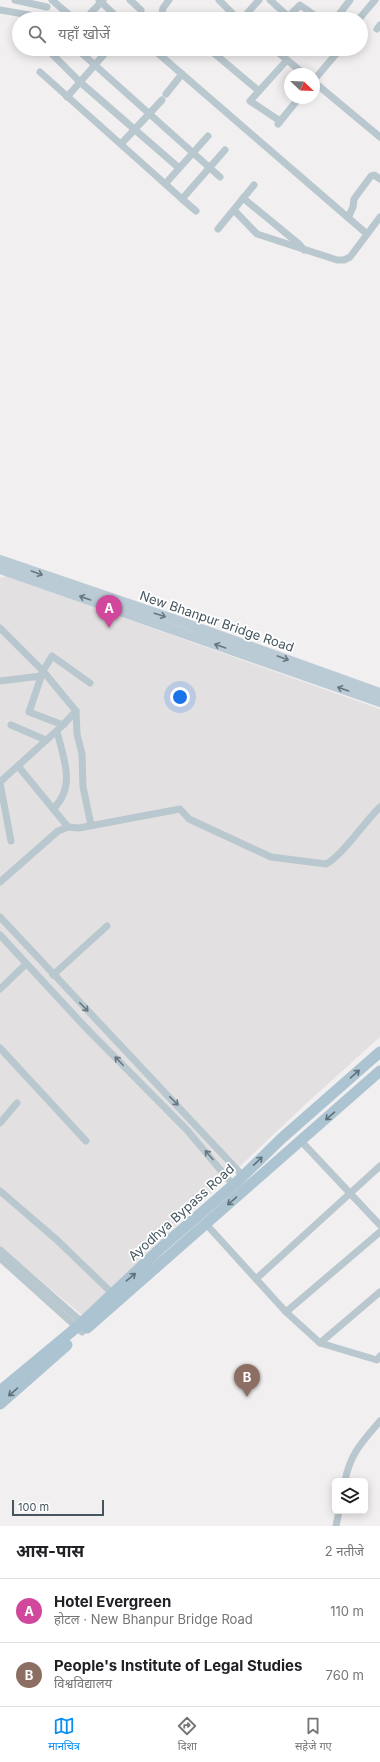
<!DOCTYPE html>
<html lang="hi">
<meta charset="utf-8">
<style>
:root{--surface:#fff;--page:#f6f6f6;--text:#202124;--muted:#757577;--line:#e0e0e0;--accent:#078ff4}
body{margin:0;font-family:Inter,"Noto Sans Devanagari",sans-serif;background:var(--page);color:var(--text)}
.controls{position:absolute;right:12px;bottom:12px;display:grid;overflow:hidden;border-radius:6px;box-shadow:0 2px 10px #0003}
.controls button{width:36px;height:36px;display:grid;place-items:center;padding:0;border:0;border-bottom:1px solid var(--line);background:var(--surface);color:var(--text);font:20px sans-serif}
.compass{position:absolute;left:284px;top:68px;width:36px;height:36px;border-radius:50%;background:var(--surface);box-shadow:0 2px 10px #0003;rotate:113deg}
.scale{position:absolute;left:12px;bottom:10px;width:92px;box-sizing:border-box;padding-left:4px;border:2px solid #45565f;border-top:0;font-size:11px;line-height:14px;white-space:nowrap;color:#45565f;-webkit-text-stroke:3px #fff;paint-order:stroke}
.you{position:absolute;left:180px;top:697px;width:14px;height:14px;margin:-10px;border:3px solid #fff;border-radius:50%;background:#1a73e8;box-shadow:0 0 0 6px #1a73e833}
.badge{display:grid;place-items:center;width:26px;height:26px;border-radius:50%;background:var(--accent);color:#fff;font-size:13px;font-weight:700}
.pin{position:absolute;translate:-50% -33px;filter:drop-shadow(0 1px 2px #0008)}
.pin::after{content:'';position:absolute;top:21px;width:14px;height:12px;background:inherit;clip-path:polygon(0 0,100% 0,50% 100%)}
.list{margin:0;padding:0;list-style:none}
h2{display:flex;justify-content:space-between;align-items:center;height:52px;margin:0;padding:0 16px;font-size:17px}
h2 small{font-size:13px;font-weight:400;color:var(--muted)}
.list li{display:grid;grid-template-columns:26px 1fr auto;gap:12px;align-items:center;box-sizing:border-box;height:64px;padding:0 16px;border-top:1px solid var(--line)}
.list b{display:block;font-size:15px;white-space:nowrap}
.list p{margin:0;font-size:13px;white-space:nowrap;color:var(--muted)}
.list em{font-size:13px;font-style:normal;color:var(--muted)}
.icon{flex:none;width:22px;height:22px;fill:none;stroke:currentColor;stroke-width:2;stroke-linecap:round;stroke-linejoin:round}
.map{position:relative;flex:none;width:380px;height:1526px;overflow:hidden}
.search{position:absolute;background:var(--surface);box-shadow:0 2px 10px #0003;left:12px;right:12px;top:12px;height:44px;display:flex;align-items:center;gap:10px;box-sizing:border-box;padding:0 14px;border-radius:22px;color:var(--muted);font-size:15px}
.sheet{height:180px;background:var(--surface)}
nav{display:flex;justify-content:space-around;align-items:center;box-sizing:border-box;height:56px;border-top:1px solid var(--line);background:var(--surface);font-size:11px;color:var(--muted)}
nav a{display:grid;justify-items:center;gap:2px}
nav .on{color:var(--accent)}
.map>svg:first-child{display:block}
.education{fill:#e3e0e2}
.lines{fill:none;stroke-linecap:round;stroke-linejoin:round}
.street{stroke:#b9c7ce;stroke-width:7}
.secondary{stroke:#bbcbd5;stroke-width:10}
.primary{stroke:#acc4d1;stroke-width:11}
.oneway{stroke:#687982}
.oneway2{stroke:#687880}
.oneway3{stroke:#5f727c}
.labels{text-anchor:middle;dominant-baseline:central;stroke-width:3.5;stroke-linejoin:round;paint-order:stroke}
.street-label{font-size:13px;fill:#45565f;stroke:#fff}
</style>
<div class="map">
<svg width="380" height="1526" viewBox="0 0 380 1526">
<rect width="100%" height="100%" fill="#f2eff0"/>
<polygon class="education" points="6,576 380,709 380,1037 309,1101 82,1315 0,1247 0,578"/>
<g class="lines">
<g class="street">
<polyline points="15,0 47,7"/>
<polyline points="52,0 74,19"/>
<polyline points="99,0 119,19"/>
<polyline points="130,0 141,10"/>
<polyline points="169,0 163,8 162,13 170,19"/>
<polyline points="219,0 238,19"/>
<polyline points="270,0 291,19"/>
<polyline points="0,10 41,17 43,19"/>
<polyline points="89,15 103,0"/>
<polyline points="288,17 300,5 320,19"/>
<polyline points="337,17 350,0"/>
<polyline points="242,19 259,0"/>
<polyline points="359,19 375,0"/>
<polyline points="377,29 380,25"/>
<polyline points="47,49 80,82 179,168"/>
<polyline points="77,49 220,177"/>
<polyline points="153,49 367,234"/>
<polyline points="209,49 259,91 250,101 280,121"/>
<polyline points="274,49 304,74"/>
<polyline points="40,72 182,199"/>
<polyline points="314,80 336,54 345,49"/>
<polyline points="314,82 380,137"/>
<polyline points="259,91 287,60"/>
<polyline points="166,94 182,74"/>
<polyline points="67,97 107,51 106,49"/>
<polyline points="278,124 299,98"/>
<polyline points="121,144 162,100"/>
<polyline points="166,183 208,136"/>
<polyline points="243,198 299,244 304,250"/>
<polyline points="234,210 257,234 337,260 344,260 350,257 380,217"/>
<polyline points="196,211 182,199 225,150"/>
<polyline points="348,218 353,207 354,199 371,176 374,175 380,179"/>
<polyline points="218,229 254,185"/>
<polyline points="0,628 43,671 76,711 63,725 0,782"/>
<polyline points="0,681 41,676"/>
<polyline points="76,711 77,734 82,754 83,787 91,825"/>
<polyline points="11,725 46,740"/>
<polyline points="63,725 29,712 43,671 52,656 90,683"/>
<polyline points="18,766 68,827"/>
<polyline points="0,783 11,841"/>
<path d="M53,809C77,786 63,758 57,731"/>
<path d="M0,882L58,831L68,827L79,828L180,809L189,819L271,857L326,864C341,857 365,821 380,807"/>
<polyline points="0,917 243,1176"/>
<polyline points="0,935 86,1028 187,1130 233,1185"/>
<polyline points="53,975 107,926"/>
<polyline points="0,989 26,964"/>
<polyline points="0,1048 86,1141"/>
<polyline points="0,1123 17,1103"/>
<polyline points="301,1141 380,1225"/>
<polyline points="0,1191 57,1240 115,1296"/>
<polyline points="206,1224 286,1312 320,1343 377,1360 380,1356"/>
<polyline points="0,1250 84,1324"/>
<polyline points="0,1258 82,1332"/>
<polyline points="256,1279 380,1166"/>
<polyline points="286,1312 380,1232"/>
<polyline points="320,1343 380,1292"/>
<path d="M345,1481C350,1454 362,1442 380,1421"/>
<polyline points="336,1526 339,1511"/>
</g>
<g class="secondary">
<polyline points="0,560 176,620 380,693"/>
<polyline points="0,569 380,702"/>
</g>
<g class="primary">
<polyline points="87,1328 380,1071"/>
<polyline points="0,1391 77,1327 163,1246 238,1181 282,1138 380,1052"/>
<polyline points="0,1404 67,1345"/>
</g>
</g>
<defs><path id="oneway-shaft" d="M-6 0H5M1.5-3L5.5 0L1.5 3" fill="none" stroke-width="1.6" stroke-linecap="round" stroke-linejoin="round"/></defs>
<g class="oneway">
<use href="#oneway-shaft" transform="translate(37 573) rotate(20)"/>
<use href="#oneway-shaft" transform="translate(85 598) rotate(-161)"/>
<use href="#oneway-shaft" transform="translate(160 615) rotate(18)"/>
<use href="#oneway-shaft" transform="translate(220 646) rotate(-161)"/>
<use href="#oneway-shaft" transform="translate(283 658) rotate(20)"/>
<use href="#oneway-shaft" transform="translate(343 689) rotate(-161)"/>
</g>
<g class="oneway2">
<use href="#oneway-shaft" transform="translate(84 1007) rotate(46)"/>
<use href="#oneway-shaft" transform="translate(119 1061) rotate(-134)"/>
<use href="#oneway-shaft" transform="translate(174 1101) rotate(45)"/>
<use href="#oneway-shaft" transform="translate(209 1155) rotate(-131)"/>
</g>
<g class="oneway3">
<use href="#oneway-shaft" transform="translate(355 1074) rotate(-41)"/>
<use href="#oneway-shaft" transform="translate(330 1116) rotate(139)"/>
<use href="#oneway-shaft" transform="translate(258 1161) rotate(-44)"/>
<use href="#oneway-shaft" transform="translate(232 1201) rotate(139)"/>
<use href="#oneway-shaft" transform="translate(131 1277) rotate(-40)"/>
<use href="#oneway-shaft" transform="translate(13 1392) rotate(139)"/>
</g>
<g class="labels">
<g class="street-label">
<text transform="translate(217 621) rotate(19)">New Bhanpur Bridge Road</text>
<text transform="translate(181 1212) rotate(-42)">Ayodhya Bypass Road</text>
</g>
</g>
</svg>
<div class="controls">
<button><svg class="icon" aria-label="layers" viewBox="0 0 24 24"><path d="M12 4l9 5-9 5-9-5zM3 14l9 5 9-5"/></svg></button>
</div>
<svg class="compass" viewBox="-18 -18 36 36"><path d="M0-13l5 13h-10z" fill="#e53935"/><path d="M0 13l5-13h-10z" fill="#757577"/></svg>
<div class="scale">100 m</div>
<div class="you"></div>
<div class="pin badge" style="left:109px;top:628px;background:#d1479c">A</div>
<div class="pin badge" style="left:247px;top:1397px;background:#8d6e63">B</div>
<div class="search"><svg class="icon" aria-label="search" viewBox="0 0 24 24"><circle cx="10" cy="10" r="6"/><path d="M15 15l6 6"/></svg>यहाँ खोजें</div>
</div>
<section class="sheet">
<h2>आस-पास<small>2 नतीजे</small></h2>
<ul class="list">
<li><span class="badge" style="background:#d1479c">A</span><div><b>Hotel Evergreen</b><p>होटल · New Bhanpur Bridge Road</p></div><em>110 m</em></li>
<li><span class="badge" style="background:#8d6e63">B</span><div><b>People's Institute of Legal Studies</b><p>विश्वविद्यालय</p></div><em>760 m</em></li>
</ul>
</section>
<nav>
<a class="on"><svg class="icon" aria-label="map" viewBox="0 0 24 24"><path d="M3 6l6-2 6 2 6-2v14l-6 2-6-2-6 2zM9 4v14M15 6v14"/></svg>मानचित्र</a>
<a><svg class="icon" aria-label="directions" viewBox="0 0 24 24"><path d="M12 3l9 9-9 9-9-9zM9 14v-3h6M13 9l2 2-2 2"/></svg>दिशा</a>
<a><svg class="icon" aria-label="saved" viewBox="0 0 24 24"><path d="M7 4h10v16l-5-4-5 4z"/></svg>सहेजे गए</a>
</nav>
